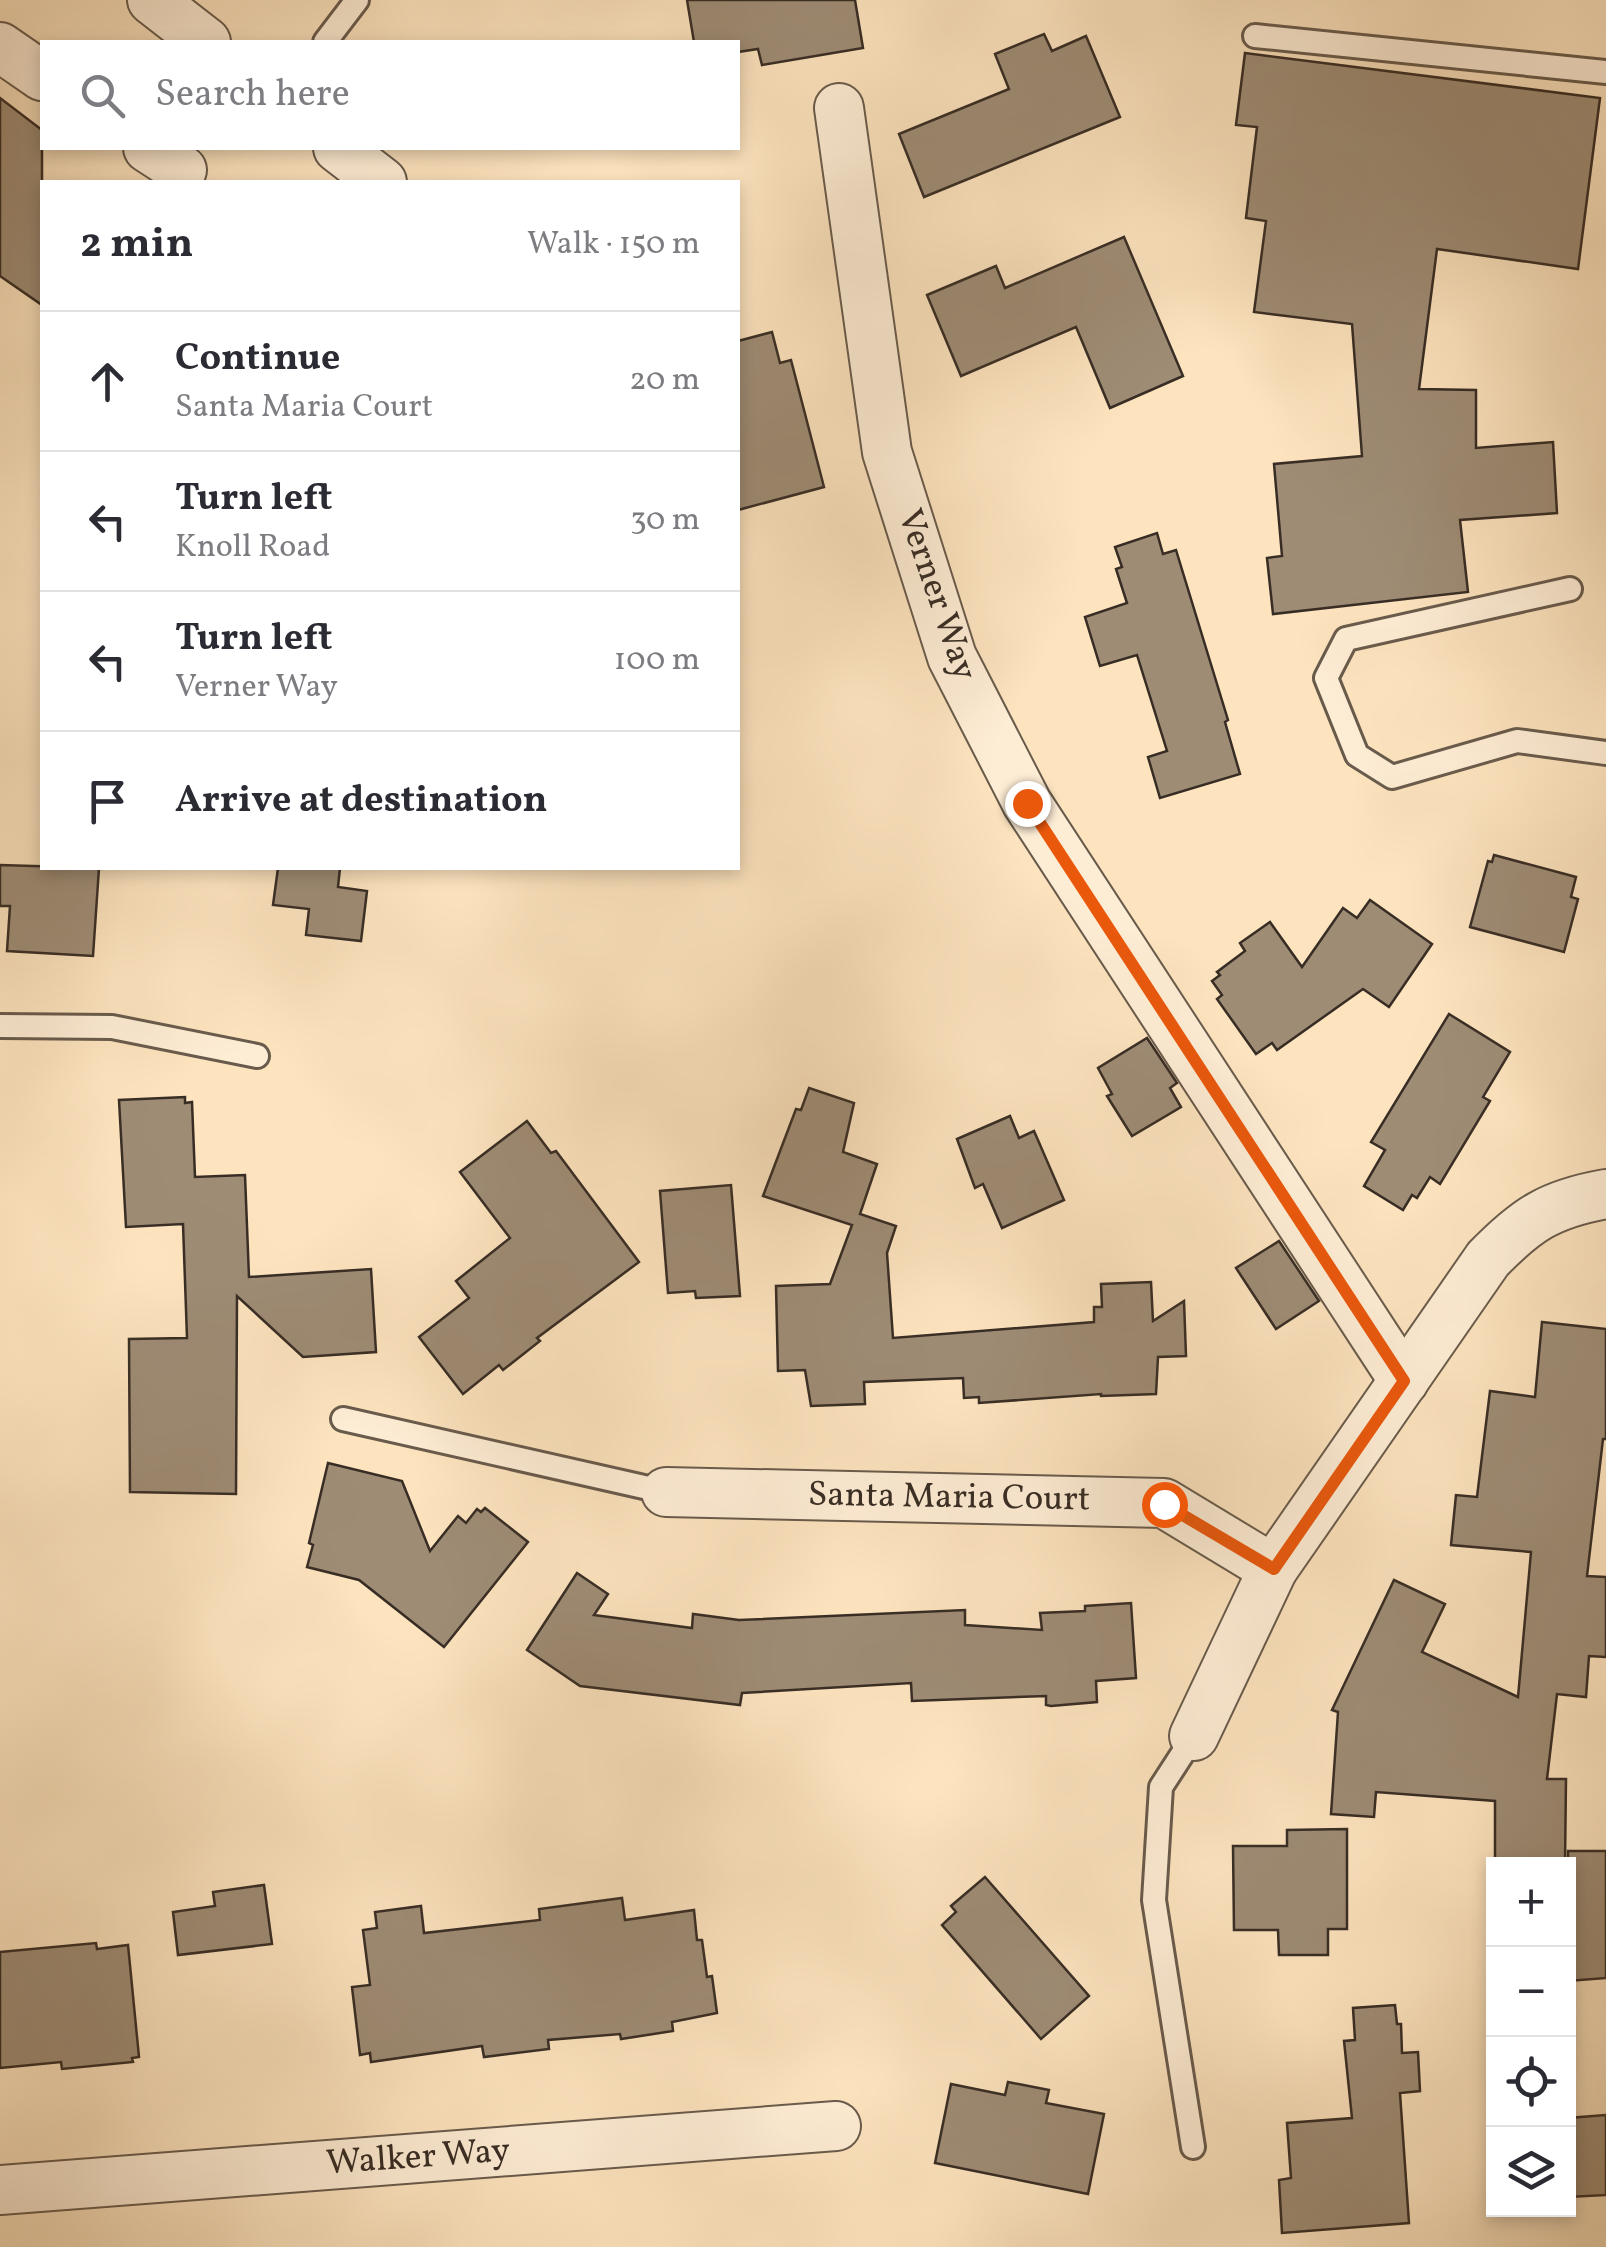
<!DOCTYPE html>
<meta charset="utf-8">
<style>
:root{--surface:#fff;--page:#f2f2f3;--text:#2b2b33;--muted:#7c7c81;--line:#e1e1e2}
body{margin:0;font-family:Vollkorn,serif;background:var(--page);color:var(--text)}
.controls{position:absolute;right:30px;bottom:30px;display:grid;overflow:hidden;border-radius:0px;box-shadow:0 5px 15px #0003}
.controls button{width:90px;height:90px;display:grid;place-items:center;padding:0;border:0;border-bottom:2px solid var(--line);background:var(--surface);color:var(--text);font:50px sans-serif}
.stop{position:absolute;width:30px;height:30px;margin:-22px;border:8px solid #ea580c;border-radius:50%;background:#fff}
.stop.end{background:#ea580c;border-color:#fff;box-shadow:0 2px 10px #0008}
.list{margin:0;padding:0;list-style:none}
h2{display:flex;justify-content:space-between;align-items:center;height:130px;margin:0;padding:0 40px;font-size:42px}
h2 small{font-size:32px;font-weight:400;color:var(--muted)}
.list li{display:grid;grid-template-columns:65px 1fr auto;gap:30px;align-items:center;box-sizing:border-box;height:140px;padding:0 40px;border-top:2px solid var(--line)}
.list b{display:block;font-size:38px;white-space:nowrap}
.list p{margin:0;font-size:32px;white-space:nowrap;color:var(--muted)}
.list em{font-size:32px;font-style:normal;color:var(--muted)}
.icon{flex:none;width:55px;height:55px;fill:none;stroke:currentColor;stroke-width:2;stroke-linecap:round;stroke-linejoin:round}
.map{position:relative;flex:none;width:1606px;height:2247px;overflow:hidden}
.search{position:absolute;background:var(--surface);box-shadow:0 5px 15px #0003;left:40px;top:40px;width:700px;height:110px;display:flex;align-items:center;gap:25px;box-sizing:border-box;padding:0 35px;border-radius:0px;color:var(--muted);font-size:38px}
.panel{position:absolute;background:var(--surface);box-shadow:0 5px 15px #0003;left:40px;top:180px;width:700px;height:690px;border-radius:0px}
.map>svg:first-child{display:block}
.building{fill:#9e8c75;stroke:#382d25;stroke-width:2.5}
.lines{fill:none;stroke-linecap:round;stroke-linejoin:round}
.lane-casing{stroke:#695b4c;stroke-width:28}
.street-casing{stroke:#695b4c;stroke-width:52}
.lane{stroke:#feedd5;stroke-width:22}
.street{stroke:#feedd5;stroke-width:48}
.route{stroke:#ea580c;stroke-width:12}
.labels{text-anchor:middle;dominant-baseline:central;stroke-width:8;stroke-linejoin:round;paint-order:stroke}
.street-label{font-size:35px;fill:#382d25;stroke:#feedd5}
</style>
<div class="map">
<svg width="1606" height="2247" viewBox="0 0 1606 2247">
<rect width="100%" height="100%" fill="#fde4bf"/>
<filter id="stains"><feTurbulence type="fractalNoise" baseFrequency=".002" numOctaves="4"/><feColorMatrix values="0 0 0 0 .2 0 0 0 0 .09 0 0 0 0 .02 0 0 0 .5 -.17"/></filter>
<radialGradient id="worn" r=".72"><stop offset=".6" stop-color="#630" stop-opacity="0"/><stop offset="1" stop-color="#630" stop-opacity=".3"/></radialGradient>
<g class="building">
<polygon points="687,0 855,0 863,48 762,65 758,49 738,52 738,42 694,42"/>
<polygon points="1044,34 1052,51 1086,36 1120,117 924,197 899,134 1009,89 995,54"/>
<polygon points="1245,53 1600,98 1578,269 1437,249 1419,389 1476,390 1476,448 1553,442 1557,513 1460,520 1468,592 1273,614 1267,558 1282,556 1274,464 1362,456 1352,324 1254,312 1266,221 1246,218 1257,127 1236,125"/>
<polygon points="0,98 42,130 42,305 0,276"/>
<polygon points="1124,237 1183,376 1110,408 1076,327 961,376 927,295 996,266 1005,288"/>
<polygon points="772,332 780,363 791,360 824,487 738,510 738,341"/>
<polygon points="1157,533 1163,554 1176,550 1228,720 1225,722 1240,774 1160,798 1148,757 1167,751 1137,655 1100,666 1085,617 1127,603 1116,569 1122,567 1115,547"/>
<polygon points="1494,855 1576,877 1571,897 1578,899 1564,952 1470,927 1488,861 1492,862"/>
<polygon points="0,865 99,868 93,956 7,951 10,906 0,906"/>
<polygon points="278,868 340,868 338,887 367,891 361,941 306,935 309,909 273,905"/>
<polygon points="1370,900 1432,944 1389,1007 1363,989 1277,1050 1272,1043 1256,1054 1217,999 1222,995 1212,981 1220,975 1217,972 1245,951 1240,943 1270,922 1302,967 1343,908 1357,918"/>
<polygon points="1449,1014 1510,1052 1483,1097 1490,1101 1440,1184 1430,1177 1417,1198 1412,1195 1403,1210 1364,1186 1385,1150 1371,1142"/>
<polygon points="1147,1038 1177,1083 1170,1088 1181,1107 1132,1136 1107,1096 1112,1094 1098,1068"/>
<polygon points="809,1088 854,1103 843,1152 877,1164 860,1214 896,1226 887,1253 893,1338 1094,1322 1094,1307 1102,1307 1101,1284 1151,1282 1153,1321 1184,1301 1186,1356 1158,1357 1156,1394 1101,1396 1101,1394 979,1403 979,1397 964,1398 963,1378 864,1382 865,1404 811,1406 805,1370 778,1371 776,1286 830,1284 852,1225 763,1196 796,1109 801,1110"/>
<polygon points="185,1097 185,1103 192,1102 195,1177 245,1175 249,1277 371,1269 376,1352 303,1357 237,1296 236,1494 130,1492 129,1339 187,1338 183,1224 126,1227 119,1100"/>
<polygon points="1010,1116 1019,1138 1034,1131 1064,1200 1002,1228 983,1184 975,1188 957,1139"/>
<polygon points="527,1121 551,1153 556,1151 639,1262 537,1338 540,1341 503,1370 499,1365 463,1394 419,1337 469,1298 456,1281 510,1238 460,1172"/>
<polygon points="731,1185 740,1296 696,1298 695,1291 668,1293 660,1191"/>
<polygon points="1279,1241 1319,1301 1276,1329 1236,1268"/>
<polygon points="1542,1322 1606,1329 1606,1439 1603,1439 1587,1576 1606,1577 1606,1657 1589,1656 1586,1697 1557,1694 1547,1779 1566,1779 1565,1864 1495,1864 1495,1801 1376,1792 1374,1817 1331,1814 1338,1712 1332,1710 1394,1580 1445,1604 1422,1652 1518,1697 1531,1552 1451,1545 1456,1495 1477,1497 1490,1391 1535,1397"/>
<polygon points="328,1463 402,1481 430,1551 458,1516 466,1523 477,1509 481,1512 485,1508 528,1542 444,1647 359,1580 307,1567 313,1545 309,1543"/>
<polygon points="577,1573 608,1594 594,1615 692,1628 693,1614 739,1620 965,1610 965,1625 1042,1630 1040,1613 1085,1611 1085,1606 1131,1603 1136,1678 1096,1681 1097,1702 1051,1706 1046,1705 1046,1696 912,1701 911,1683 742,1693 740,1705 580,1686 527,1650"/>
<polygon points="1347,1829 1347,1929 1328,1929 1328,1955 1279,1955 1278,1930 1234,1930 1233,1846 1287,1846 1287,1830"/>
<polygon points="1568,1851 1606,1851 1606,1978 1568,1981"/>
<polygon points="985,1877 1089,1996 1041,2039 942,1925 956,1912 951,1906"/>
<polygon points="264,1885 272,1944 178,1955 173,1912 215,1906 213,1892"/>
<polygon points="622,1898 625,1920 694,1910 697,1940 702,1940 707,1977 712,1976 717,2013 672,2022 673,2031 621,2039 620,2034 548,2040 549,2049 484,2057 482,2046 371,2062 370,2053 360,2055 352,1987 370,1985 363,1930 377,1928 375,1912 421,1906 424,1933 540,1920 539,1909"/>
<polygon points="96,1943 97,1949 128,1945 139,2057 132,2058 133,2062 62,2069 61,2062 0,2068 0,1952"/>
<polygon points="1395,2005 1397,2024 1401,2024 1402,2053 1418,2052 1420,2091 1400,2093 1409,2223 1282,2233 1279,2180 1291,2178 1287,2123 1352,2118 1344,2041 1355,2040 1353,2008"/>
<polygon points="1008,2082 1049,2090 1046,2103 1104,2114 1088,2194 935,2163 951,2084 1005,2095"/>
<polygon points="1606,2115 1606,2195 1568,2197 1568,2118"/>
</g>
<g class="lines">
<defs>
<g id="lane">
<polyline points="1255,36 1606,72"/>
<polyline points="325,42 357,0"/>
<polyline points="1570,589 1346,639 1326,678 1357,755 1392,777 1517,741 1606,753"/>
<polyline points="0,1026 112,1027 257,1056"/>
<polyline points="343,1419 666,1492"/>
<polyline points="1193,2147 1154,1900 1161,1787 1194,1736"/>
</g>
<g id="street">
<polyline points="152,0 206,42"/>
<polyline points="0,47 42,76"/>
<polyline points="839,108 887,452 952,657 1027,803 1404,1381"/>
<polyline points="148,148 182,170"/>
<polyline points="338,148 382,182"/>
<polyline points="666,1492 1164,1503 1273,1569"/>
<path d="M1194,1736L1273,1569L1488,1259C1527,1219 1550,1204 1606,1194"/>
<polyline points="0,2190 836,2126"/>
</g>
</defs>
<use href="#lane" class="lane-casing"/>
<use href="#street" class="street-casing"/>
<use href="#lane" class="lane"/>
<use href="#street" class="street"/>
</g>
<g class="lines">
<polyline class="route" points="1027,803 1404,1381 1274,1569 1164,1504"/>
</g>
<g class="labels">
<g class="street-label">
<text transform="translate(936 595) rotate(71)">Verner Way</text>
<text transform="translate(949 1498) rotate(1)">Santa Maria Court</text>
<text transform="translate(418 2158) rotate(-4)">Walker Way</text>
</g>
</g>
<rect width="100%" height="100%" filter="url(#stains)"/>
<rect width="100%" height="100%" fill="url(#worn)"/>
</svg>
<div class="controls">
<button>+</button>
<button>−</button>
<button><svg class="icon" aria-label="locate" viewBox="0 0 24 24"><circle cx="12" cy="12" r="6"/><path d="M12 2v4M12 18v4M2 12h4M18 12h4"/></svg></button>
<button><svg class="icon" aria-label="layers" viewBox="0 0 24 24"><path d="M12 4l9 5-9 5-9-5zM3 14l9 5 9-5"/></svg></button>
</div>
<div class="stop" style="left:1164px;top:1504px"></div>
<div class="stop end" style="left:1027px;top:803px"></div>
<div class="search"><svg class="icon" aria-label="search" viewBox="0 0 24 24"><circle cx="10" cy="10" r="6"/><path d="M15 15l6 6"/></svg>Search here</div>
<section class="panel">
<h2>2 min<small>Walk · 150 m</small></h2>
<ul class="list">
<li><svg class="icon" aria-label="ahead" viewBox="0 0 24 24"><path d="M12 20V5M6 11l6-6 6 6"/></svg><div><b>Continue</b><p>Santa Maria Court</p></div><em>20 m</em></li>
<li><svg class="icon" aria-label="left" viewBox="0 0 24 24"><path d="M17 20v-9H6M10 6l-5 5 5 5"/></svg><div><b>Turn left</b><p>Knoll Road</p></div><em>30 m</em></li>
<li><svg class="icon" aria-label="left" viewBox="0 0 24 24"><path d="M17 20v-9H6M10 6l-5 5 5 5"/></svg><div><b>Turn left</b><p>Verner Way</p></div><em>100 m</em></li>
<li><svg class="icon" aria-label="arrive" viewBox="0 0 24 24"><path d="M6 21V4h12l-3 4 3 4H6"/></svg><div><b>Arrive at destination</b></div></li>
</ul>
</section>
</div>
